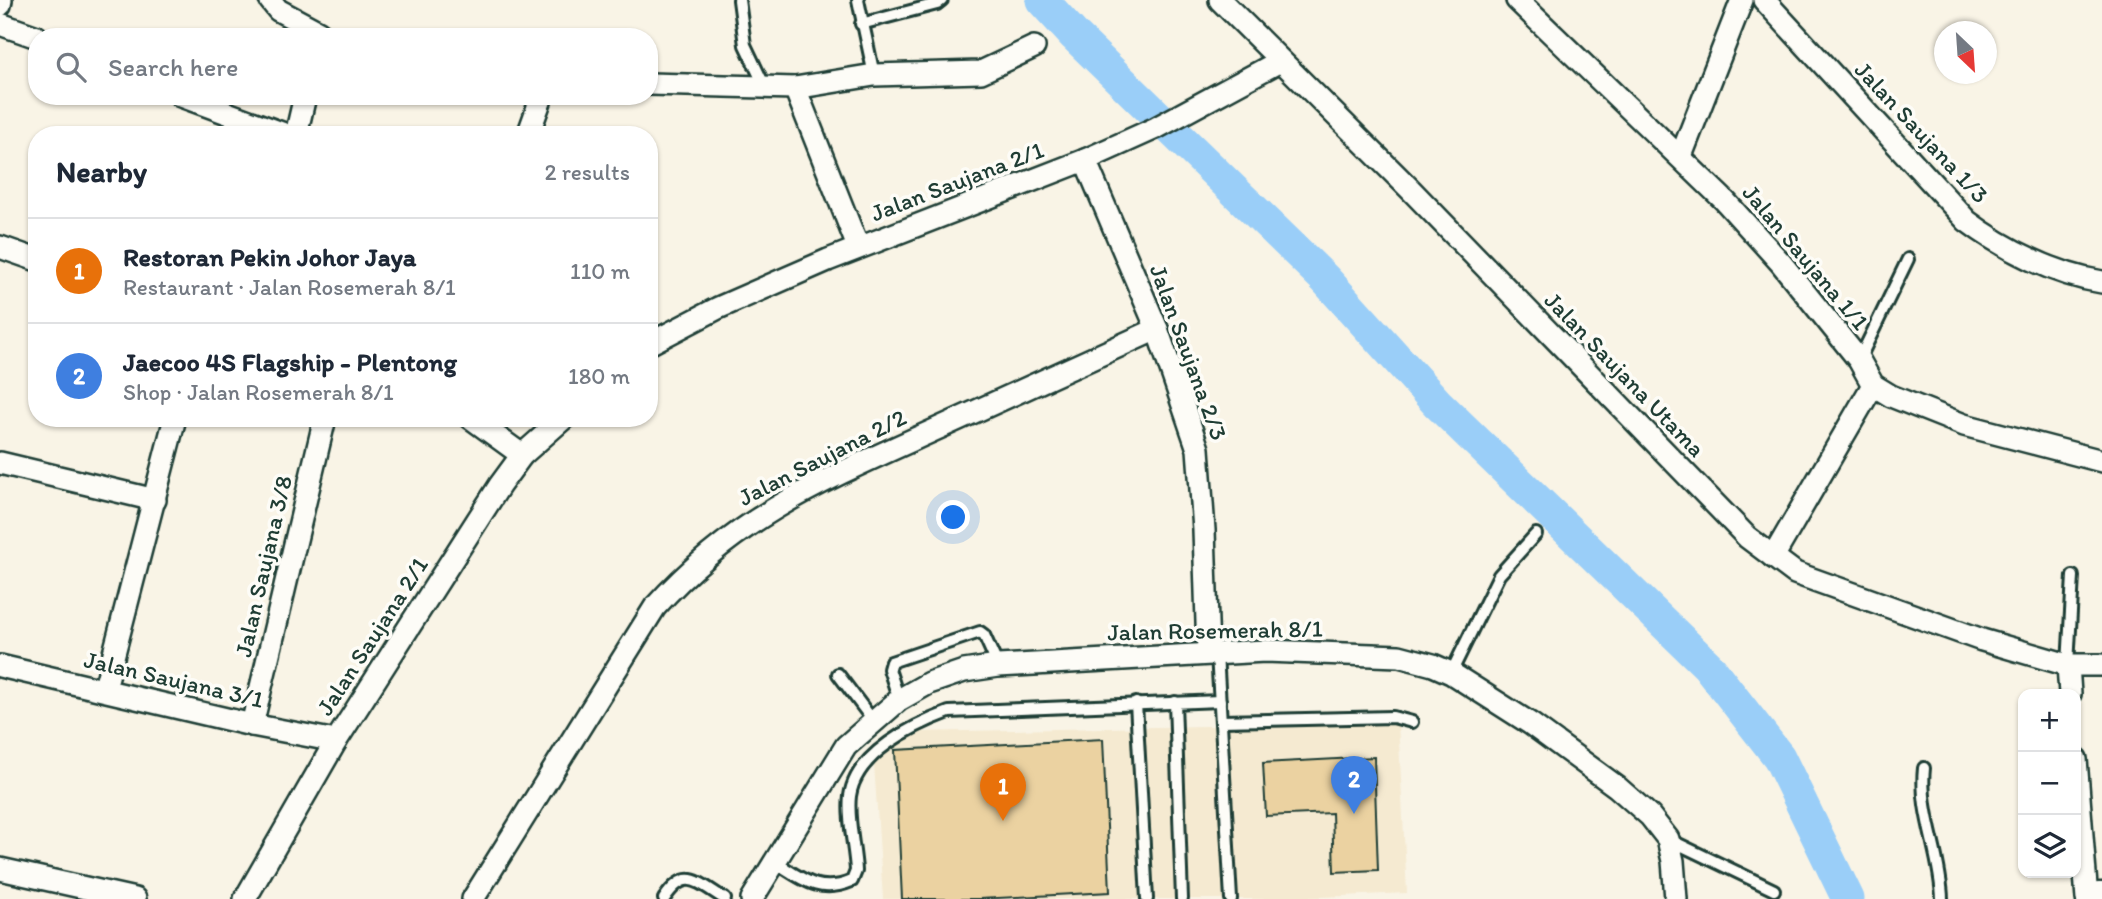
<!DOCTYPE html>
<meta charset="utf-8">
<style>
:root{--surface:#fff;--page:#f6f6f7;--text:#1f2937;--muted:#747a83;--line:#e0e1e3;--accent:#d1495b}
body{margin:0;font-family:Itim,sans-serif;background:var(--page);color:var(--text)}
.controls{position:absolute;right:21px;bottom:21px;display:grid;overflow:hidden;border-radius:14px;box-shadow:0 2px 5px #0004}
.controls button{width:63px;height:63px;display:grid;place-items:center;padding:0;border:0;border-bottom:2px solid var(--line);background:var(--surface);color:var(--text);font:35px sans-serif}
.compass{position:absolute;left:1934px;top:21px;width:63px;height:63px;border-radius:50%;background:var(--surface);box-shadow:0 2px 5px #0004;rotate:155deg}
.you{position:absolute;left:954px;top:518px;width:24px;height:24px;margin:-18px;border:5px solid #fff;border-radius:50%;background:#1a73e8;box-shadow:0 0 0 10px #1a73e833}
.badge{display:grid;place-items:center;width:46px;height:46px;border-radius:50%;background:var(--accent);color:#fff;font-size:23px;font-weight:700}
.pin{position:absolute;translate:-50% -58px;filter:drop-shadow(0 2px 4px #0008)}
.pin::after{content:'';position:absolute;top:37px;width:24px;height:21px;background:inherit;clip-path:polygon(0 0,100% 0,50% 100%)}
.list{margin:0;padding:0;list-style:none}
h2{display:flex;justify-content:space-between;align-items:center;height:91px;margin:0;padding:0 28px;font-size:30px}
h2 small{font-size:23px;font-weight:400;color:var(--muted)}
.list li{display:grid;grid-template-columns:46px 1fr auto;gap:21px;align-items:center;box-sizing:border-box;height:105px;padding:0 28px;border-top:2px solid var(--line)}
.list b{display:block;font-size:26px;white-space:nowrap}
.list p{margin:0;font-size:23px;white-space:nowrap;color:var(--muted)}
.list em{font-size:23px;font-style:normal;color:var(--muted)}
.icon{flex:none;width:38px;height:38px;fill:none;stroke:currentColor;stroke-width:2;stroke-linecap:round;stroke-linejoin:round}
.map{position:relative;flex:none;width:2102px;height:899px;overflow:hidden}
.search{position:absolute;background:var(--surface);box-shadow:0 2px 5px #0004;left:28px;top:28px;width:630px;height:77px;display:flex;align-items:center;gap:18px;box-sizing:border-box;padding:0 24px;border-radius:28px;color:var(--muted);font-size:26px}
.panel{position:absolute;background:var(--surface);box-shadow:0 2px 5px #0004;left:28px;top:126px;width:630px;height:301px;border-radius:28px}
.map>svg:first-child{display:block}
.built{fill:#f5ead1}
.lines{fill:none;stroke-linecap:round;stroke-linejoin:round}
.river{stroke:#9acef8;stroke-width:33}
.building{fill:#ebd2a1;stroke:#1f3d34;stroke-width:2}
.service-casing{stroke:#1f3d34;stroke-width:16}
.minor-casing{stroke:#1f3d34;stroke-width:26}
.primary-casing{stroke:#1f3d34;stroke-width:37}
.service{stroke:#fdfcf7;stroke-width:10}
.minor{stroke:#fdfcf7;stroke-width:21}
.primary{stroke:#fdfcf7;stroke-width:32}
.labels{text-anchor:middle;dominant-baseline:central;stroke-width:7;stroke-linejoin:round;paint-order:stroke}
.street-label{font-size:24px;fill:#1f3d34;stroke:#fdfcf7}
</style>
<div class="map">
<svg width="2102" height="899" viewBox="0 0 2102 899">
<rect width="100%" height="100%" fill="#f9f4e6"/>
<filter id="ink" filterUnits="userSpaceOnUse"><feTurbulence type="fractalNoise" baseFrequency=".0143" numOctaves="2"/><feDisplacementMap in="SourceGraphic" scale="14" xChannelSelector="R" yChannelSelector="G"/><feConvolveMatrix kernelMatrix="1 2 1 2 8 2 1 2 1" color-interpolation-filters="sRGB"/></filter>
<g filter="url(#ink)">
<polygon class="built" points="1398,722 1407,893 1278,899 883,899 874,764 887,750 914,732"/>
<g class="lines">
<polyline class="river" points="1042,0 1075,36 1325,279 1437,403 1708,666 1779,757 1848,899"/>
</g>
<g class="building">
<polygon points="1103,739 1110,892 979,899 902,899 895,750"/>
<polygon points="1374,757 1378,870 1334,872 1332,813 1266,816 1263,763"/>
</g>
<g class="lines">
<defs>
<g id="service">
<polyline points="739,0 745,45 764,85"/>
<polyline points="858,0 874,75"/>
<polyline points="861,24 937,4 942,0"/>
<polyline points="1859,360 1908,259"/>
<polyline points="1217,653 1231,899"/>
<polyline points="2068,665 2073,576"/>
<polyline points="1451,673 1499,575 1536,534"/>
<polyline points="838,674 874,722"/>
<polyline points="899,700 889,669 891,662 980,632 984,635 998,666"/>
<polyline points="1175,702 1182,899"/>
<polyline points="1136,703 1147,899"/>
<polyline points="1221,721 1393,717 1412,722"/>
<path d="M1924,768C1919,813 1941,855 1942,899"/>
<polyline points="1668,839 1774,890"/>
<path d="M775,862C802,879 819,895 852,881L856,871C855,848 847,819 850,796C856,753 914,725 949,712L1220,701"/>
<path d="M664,899C686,866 697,882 725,899"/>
</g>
<g id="minor">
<polyline points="270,0 278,10 319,32 318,37"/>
<polyline points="1220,0 1410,189 1747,537 1795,573 1982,640 2068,665 2102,665"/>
<polyline points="1517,0 1725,201 1781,263 1859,360 1873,385 1891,396 1964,425 2102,461"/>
<path d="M1764,0L1967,221C2004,249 2056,275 2102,282"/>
<polyline points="0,5 1,0"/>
<polyline points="0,24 37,37"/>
<polyline points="649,84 795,88 874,75 981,72 1034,47"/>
<polyline points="795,88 858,247"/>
<polyline points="181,96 287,135"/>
<polyline points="296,135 305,96"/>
<polyline points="528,135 542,96"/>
<polyline points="1681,156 1742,0"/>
<polyline points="1085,160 1157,329 1198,449 1204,530 1208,653"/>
<polyline points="0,247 37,260"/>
<polyline points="649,344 718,308 828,260 1085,160 1156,128 1280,61"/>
<polyline points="471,418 522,455"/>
<polyline points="0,463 155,500"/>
<polyline points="1773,557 1873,385"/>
<polyline points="2068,665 2070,694"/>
<polyline points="0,666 252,725 336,741"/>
<polyline points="105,688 175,418"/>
<polyline points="252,725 325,418"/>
<polyline points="2076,759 2087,899"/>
<polyline points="0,869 135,899"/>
<polyline points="245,899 336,741 500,485 522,455 564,418"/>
<path d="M473,899L655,607C738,514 829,478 939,428C1012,395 1084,362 1157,329"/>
<polyline points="752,899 846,746 899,700 929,683 964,671 998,666 1265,651 1399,656 1433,665 1451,673 1531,724 1617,787 1650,816 1668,839 1673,861 1676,899"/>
</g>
<polyline id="primary" points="2099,899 2102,899"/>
</defs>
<use href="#service" class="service-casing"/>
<use href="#minor" class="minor-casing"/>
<use href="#primary" class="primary-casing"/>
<use href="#service" class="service"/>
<use href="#minor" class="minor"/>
<use href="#primary" class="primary"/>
</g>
</g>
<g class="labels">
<g class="street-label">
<text transform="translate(1922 132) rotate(47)">Jalan Saujana 1/3</text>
<text transform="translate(957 181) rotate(-21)">Jalan Saujana 2/1</text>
<text transform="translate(1806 257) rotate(50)">Jalan Saujana 1/1</text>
<text transform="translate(1189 352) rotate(70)">Jalan Saujana 2/3</text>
<text transform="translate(1625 374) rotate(46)">Jalan Saujana Utama</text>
<text transform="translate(822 457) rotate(-27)">Jalan Saujana 2/2</text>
<text transform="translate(263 566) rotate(-77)">Jalan Saujana 3/8</text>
<text transform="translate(1215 630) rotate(-1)">Jalan Rosemerah 8/1</text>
<text transform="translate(372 636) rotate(-57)">Jalan Saujana 2/1</text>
<text transform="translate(174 679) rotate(13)">Jalan Saujana 3/1</text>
</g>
</g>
</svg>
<div class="controls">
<button>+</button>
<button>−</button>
<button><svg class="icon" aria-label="layers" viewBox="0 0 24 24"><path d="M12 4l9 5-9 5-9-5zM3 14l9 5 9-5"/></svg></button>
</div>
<svg class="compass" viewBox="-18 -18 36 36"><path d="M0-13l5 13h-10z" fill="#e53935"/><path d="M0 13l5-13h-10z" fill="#747a83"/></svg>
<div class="you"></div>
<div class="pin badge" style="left:1003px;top:821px;background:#e8710a">1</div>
<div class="pin badge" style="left:1354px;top:814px;background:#3f7fe0">2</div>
<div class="search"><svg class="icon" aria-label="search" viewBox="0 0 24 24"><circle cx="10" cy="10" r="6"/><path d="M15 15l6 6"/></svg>Search here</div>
<section class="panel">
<h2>Nearby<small>2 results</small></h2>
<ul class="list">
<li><span class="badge" style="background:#e8710a">1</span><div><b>Restoran Pekin Johor Jaya</b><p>Restaurant · Jalan Rosemerah 8/1</p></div><em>110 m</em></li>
<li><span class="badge" style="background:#3f7fe0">2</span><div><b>Jaecoo 4S Flagship - Plentong</b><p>Shop · Jalan Rosemerah 8/1</p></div><em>180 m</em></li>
</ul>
</section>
</div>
